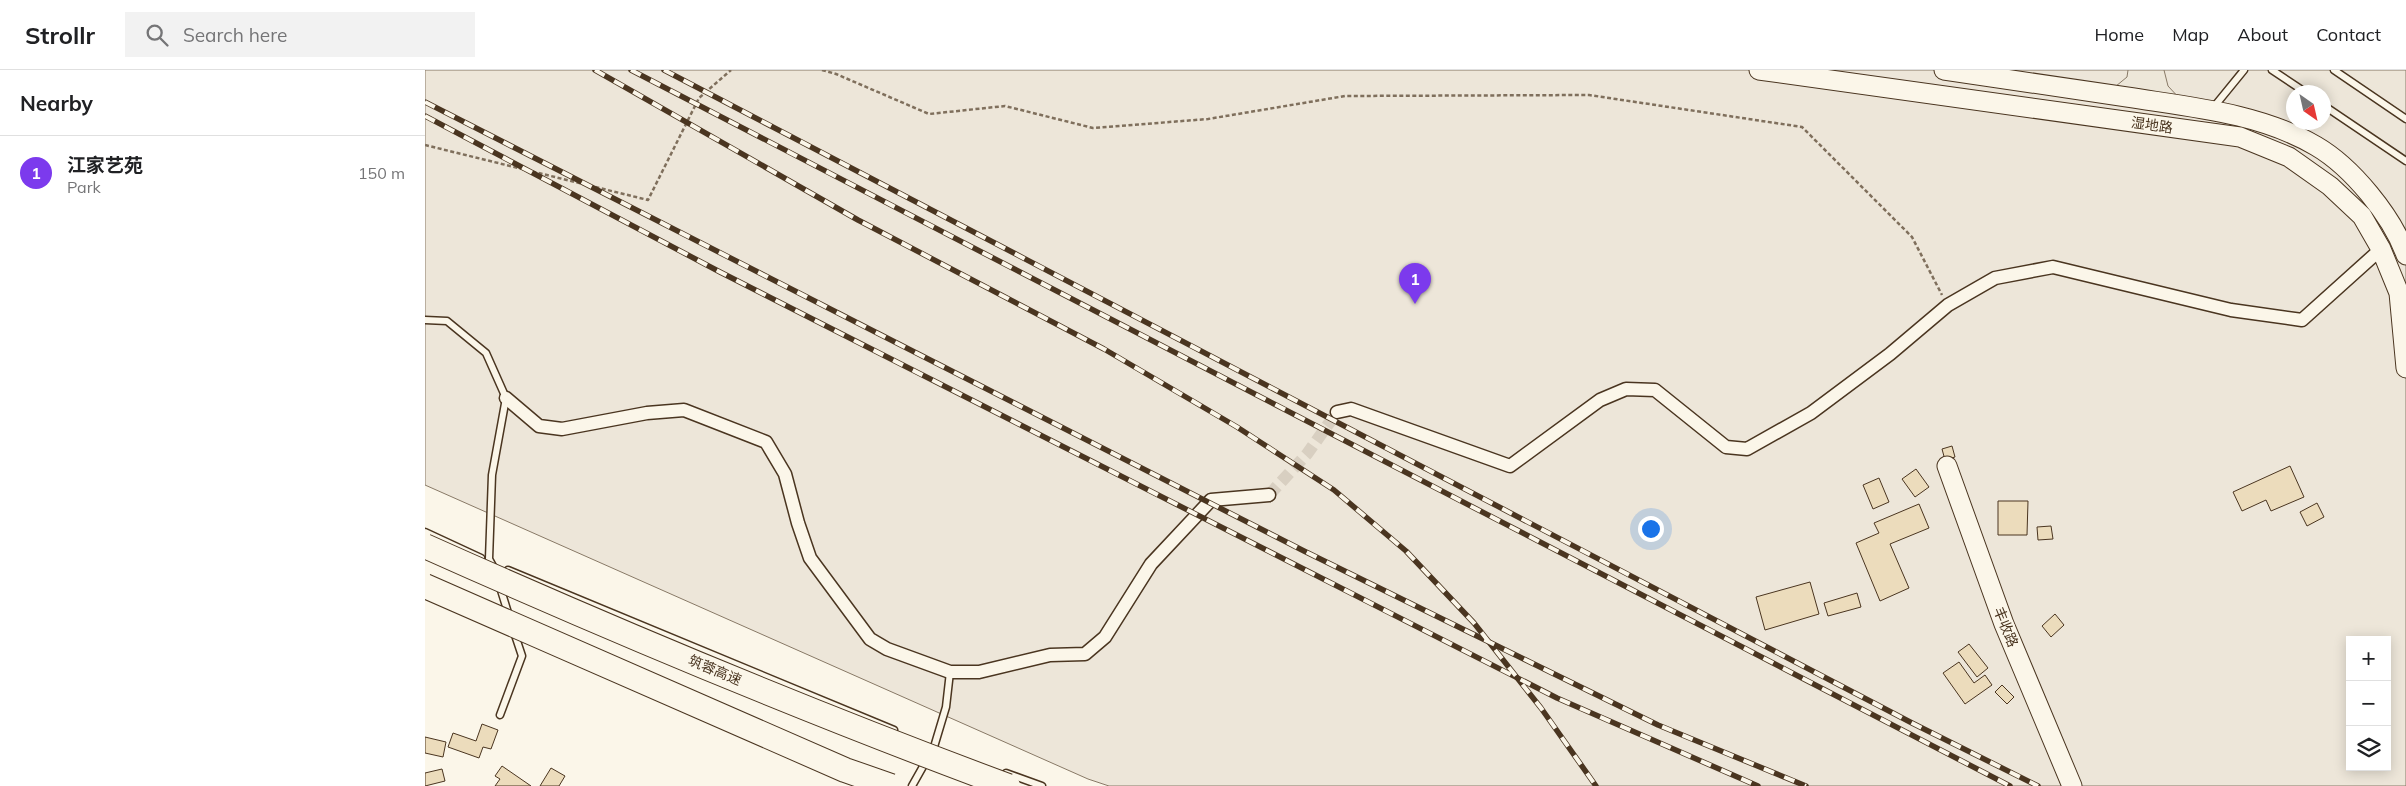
<!DOCTYPE html>
<meta charset="utf-8">
<style>
:root{--surface:#fff;--page:#f2f2f2;--text:#202124;--muted:#757577;--line:#e0e0e0;--accent:#7c3aed}
body{margin:0;font-family:Mulish,"Noto Sans SC",sans-serif;background:var(--page);color:var(--text)}
.controls{position:absolute;right:15px;bottom:15px;display:grid;overflow:hidden;border-radius:0px;box-shadow:0 2px 12px #0003}
.controls button{width:45px;height:45px;display:grid;place-items:center;padding:0;border:0;border-bottom:1px solid var(--line);background:var(--surface);color:var(--text);font:25px sans-serif}
.compass{position:absolute;left:1861px;top:15px;width:45px;height:45px;border-radius:50%;background:var(--surface);box-shadow:0 2px 12px #0003;rotate:146deg}
.you{position:absolute;left:1225px;top:458px;width:18px;height:18px;margin:-12px;border:4px solid #fff;border-radius:50%;background:#1a73e8;box-shadow:0 0 0 8px #1a73e833}
.badge{display:grid;place-items:center;width:32px;height:32px;border-radius:50%;background:var(--accent);color:#fff;font-size:16px;font-weight:700}
.pin{position:absolute;translate:-50% -41px;filter:drop-shadow(0 1px 2px #0008)}
.pin::after{content:'';position:absolute;top:26px;width:18px;height:15px;background:inherit;clip-path:polygon(0 0,100% 0,50% 100%)}
.list{margin:0;padding:0;list-style:none}
h2{display:flex;justify-content:space-between;align-items:center;height:65px;margin:0;padding:0 20px;font-size:21px}
h2 small{font-size:16px;font-weight:400;color:var(--muted)}
.list li{display:grid;grid-template-columns:32px 1fr auto;gap:15px;align-items:center;box-sizing:border-box;height:75px;padding:0 20px;border-top:1px solid var(--line)}
.list b{display:block;font-size:19px;white-space:nowrap}
.list p{margin:0;font-size:16px;white-space:nowrap;color:var(--muted)}
.list em{font-size:16px;font-style:normal;color:var(--muted)}
.icon{flex:none;width:28px;height:28px;fill:none;stroke:currentColor;stroke-width:2;stroke-linecap:round;stroke-linejoin:round}
.map{position:relative;flex:none;width:1981px;height:716px;overflow:hidden}
header{display:flex;align-items:center;gap:30px;box-sizing:border-box;height:70px;padding:0 25px;background:var(--surface);border-bottom:1px solid var(--line)}
header strong{font-size:24px}
nav{display:flex;gap:28px;margin-inline-start:auto;font-size:18px}
.search{width:350px;height:45px;background:var(--page);display:flex;align-items:center;gap:12px;box-sizing:border-box;padding:0 18px;border-radius:0px;color:var(--muted);font-size:19px}
main{display:flex}
aside{flex:1;background:var(--surface)}
.map>svg:first-child{display:block}
.green{fill:#ede6d9;stroke:#887966;fill-rule:evenodd}
.parking{fill:#ede7d9;stroke:#887966}
.building{fill:#ecdcbc;stroke:#4a3520}
.lines{fill:none;stroke-linecap:round;stroke-linejoin:round}
.street-tunnel{stroke:#d8cfc1;stroke-width:12;stroke-dasharray:12 6;stroke-linecap:butt}
.lane-casing{stroke:#4a3520;stroke-width:9}
.street-casing{stroke:#4a3520;stroke-width:15}
.secondary-casing{stroke:#4a3520;stroke-width:21}
.path{stroke:#7f6f5c;stroke-width:2.5;stroke-dasharray:4 2.5;stroke-linecap:butt}
.lane{stroke:#fbf6e9;stroke-width:6}
.street{stroke:#fbf6e9;stroke-width:12}
.secondary{stroke:#fbf6e9;stroke-width:19}
.rail-casing{stroke:#4a3520;stroke-width:5.5}
.rail{stroke:#fbf6e9;stroke-width:4;stroke-dasharray:11;stroke-linecap:butt}
.highway-bridge-casing{stroke:#4a3520;stroke-width:26;stroke-linecap:butt}
.highway-bridge{stroke:#fbf6e9;stroke-width:24}
.labels{text-anchor:middle;dominant-baseline:central;stroke-width:4;stroke-linejoin:round;paint-order:stroke}
.street-label{font-size:14px;fill:#4a3520;stroke:#fbf6e9}
</style>
<header>
<strong>Strollr</strong>
<div class="search"><svg class="icon" aria-label="search" viewBox="0 0 24 24"><circle cx="10" cy="10" r="6"/><path d="M15 15l6 6"/></svg>Search here</div>
<nav><a>Home</a><a>Map</a><a>About</a><a>Contact</a></nav>
</header>
<main>
<aside>
<h2>Nearby<small></small></h2>
<ul class="list">
<li><span class="badge">1</span><div><b>江家艺苑</b><p>Park</p></div><em>150 m</em></li>
</ul>
</aside>
<div class="map">
<svg width="1981" height="716" viewBox="0 0 1981 716">
<rect width="100%" height="100%" fill="#fbf6e9"/>
<path class="green" d="M0,0H1981V716H684L663,709L0,415ZM1868,22H1898V52H1868ZM1925,570H1962V697H1925Z"/>
<polygon class="parking" points="1703,0 1739,0 1743,16 1756,30 1685,21 1702,7"/>
<g class="building">
<polygon points="1527,376 1530,387 1520,390 1517,379"/>
<polygon points="1865,396 1879,427 1846,441 1841,430 1817,441 1808,422"/>
<polygon points="1491,399 1504,417 1490,427 1477,409"/>
<polygon points="1454,408 1464,432 1448,439 1438,415"/>
<polygon points="1573,431 1603,431 1602,465 1573,465"/>
<polygon points="1892,433 1899,447 1882,456 1875,442"/>
<polygon points="1494,434 1504,458 1465,474 1484,518 1455,531 1431,473 1454,463 1449,453"/>
<polygon points="1626,456 1628,469 1613,470 1612,457"/>
<polygon points="1385,512 1394,544 1340,560 1331,527"/>
<polygon points="1432,523 1436,537 1403,546 1399,533"/>
<polygon points="1630,544 1639,555 1626,567 1617,556"/>
<polygon points="1544,574 1563,598 1552,607 1533,582"/>
<polygon points="1534,592 1549,613 1560,605 1567,615 1540,634 1518,603"/>
<polygon points="1577,615 1589,627 1582,634 1570,622"/>
<polygon points="57,654 73,660 66,679 58,677 54,688 23,677 28,663 51,671"/>
<polygon points="0,667 21,672 18,687 0,683"/>
<polygon points="77,696 106,716 70,716 75,709 70,706"/>
<polygon points="126,698 140,706 134,716 115,716"/>
<polygon points="17,699 20,711 0,716 0,703"/>
</g>
<g class="lines">
<polyline class="street-tunnel" points="844,425 882,384 912,342"/>
<defs>
<g id="lane">
<polyline points="1847,0 1880,22"/>
<polyline points="1909,0 1981,49"/>
<polyline points="1898,35 1981,91"/>
<polyline points="1788,38 1819,0"/>
<polyline points="0,250 22,251 61,283 81,328 67,405 64,489 70,500"/>
<polyline points="0,462 56,488"/>
<polyline points="83,500 469,660"/>
<polyline points="75,517 84,546"/>
<polyline points="75,645 97,586 89,562"/>
<polyline points="581,703 617,716"/>
<polyline points="487,716 509,677 521,637 525,602"/>
</g>
<g id="street">
<polyline points="81,328 114,356 137,359 222,343 259,340 341,372 360,404 373,453 385,488 445,569 462,579 525,602 554,602 625,585 660,584 680,567 726,494 786,430 844,425"/>
<polyline points="912,342 926,339 1085,396 1175,330 1201,319 1230,320 1301,377 1322,379 1386,343 1465,284 1523,235 1570,208 1628,197 1806,240 1877,250 1956,179"/>
</g>
<g id="secondary">
<polyline points="1334,0 1815,67 1864,87 1905,116 1937,146 1956,179 1974,223 1981,298"/>
<path d="M1519,0C1580,9 1641,18 1702,27C1765,37 1835,43 1891,76C1927,97 1967,146 1981,185"/>
<polyline points="1522,396 1579,554 1647,716"/>
</g>
</defs>
<use href="#lane" class="lane-casing"/>
<use href="#street" class="street-casing"/>
<use href="#secondary" class="secondary-casing"/>
<g class="path">
<polyline points="397,0 411,4 504,44 580,36 668,58 783,49 920,26 1164,25 1377,57 1487,167 1517,225"/>
<polyline points="0,75 223,130 274,28 306,0"/>
</g>
<use href="#lane" class="lane"/>
<use href="#street" class="street"/>
<use href="#secondary" class="secondary"/>
<defs>
<g id="rail">
<polyline points="170,0 433,150 679,279 812,357 909,420 981,481 1049,553 1116,638 1171,716"/>
<polyline points="206,0 1585,716"/>
<polyline points="239,0 1487,653 1613,716"/>
<polyline points="0,32 879,481 1233,655 1381,716"/>
<polyline points="0,46 295,202 1132,628 1333,716"/>
</g>
</defs>
<use href="#rail" class="rail-casing"/>
<use href="#rail" class="rail"/>
<defs>
<g id="highway-bridge">
<path d="M0,476C192,562 386,643 583,716"/>
<polyline points="0,516 420,700 466,716"/>
</g>
</defs>
<use href="#highway-bridge" class="highway-bridge-casing"/>
<use href="#highway-bridge" class="highway-bridge"/>
</g>
<g class="labels">
<g class="street-label">
<text transform="translate(1727 55) rotate(8)">湿地路</text>
<text transform="translate(1581 557) rotate(68)">丰收路</text>
<text transform="translate(290 600) rotate(23)">筑蓉高速</text>
</g>
</g>
</svg>
<div class="controls">
<button>+</button>
<button>−</button>
<button><svg class="icon" aria-label="layers" viewBox="0 0 24 24"><path d="M12 4l9 5-9 5-9-5zM3 14l9 5 9-5"/></svg></button>
</div>
<svg class="compass" viewBox="-18 -18 36 36"><path d="M0-13l5 13h-10z" fill="#e53935"/><path d="M0 13l5-13h-10z" fill="#757577"/></svg>
<div class="you"></div>
<div class="pin badge" style="left:990px;top:234px">1</div>
</div>
</main>
